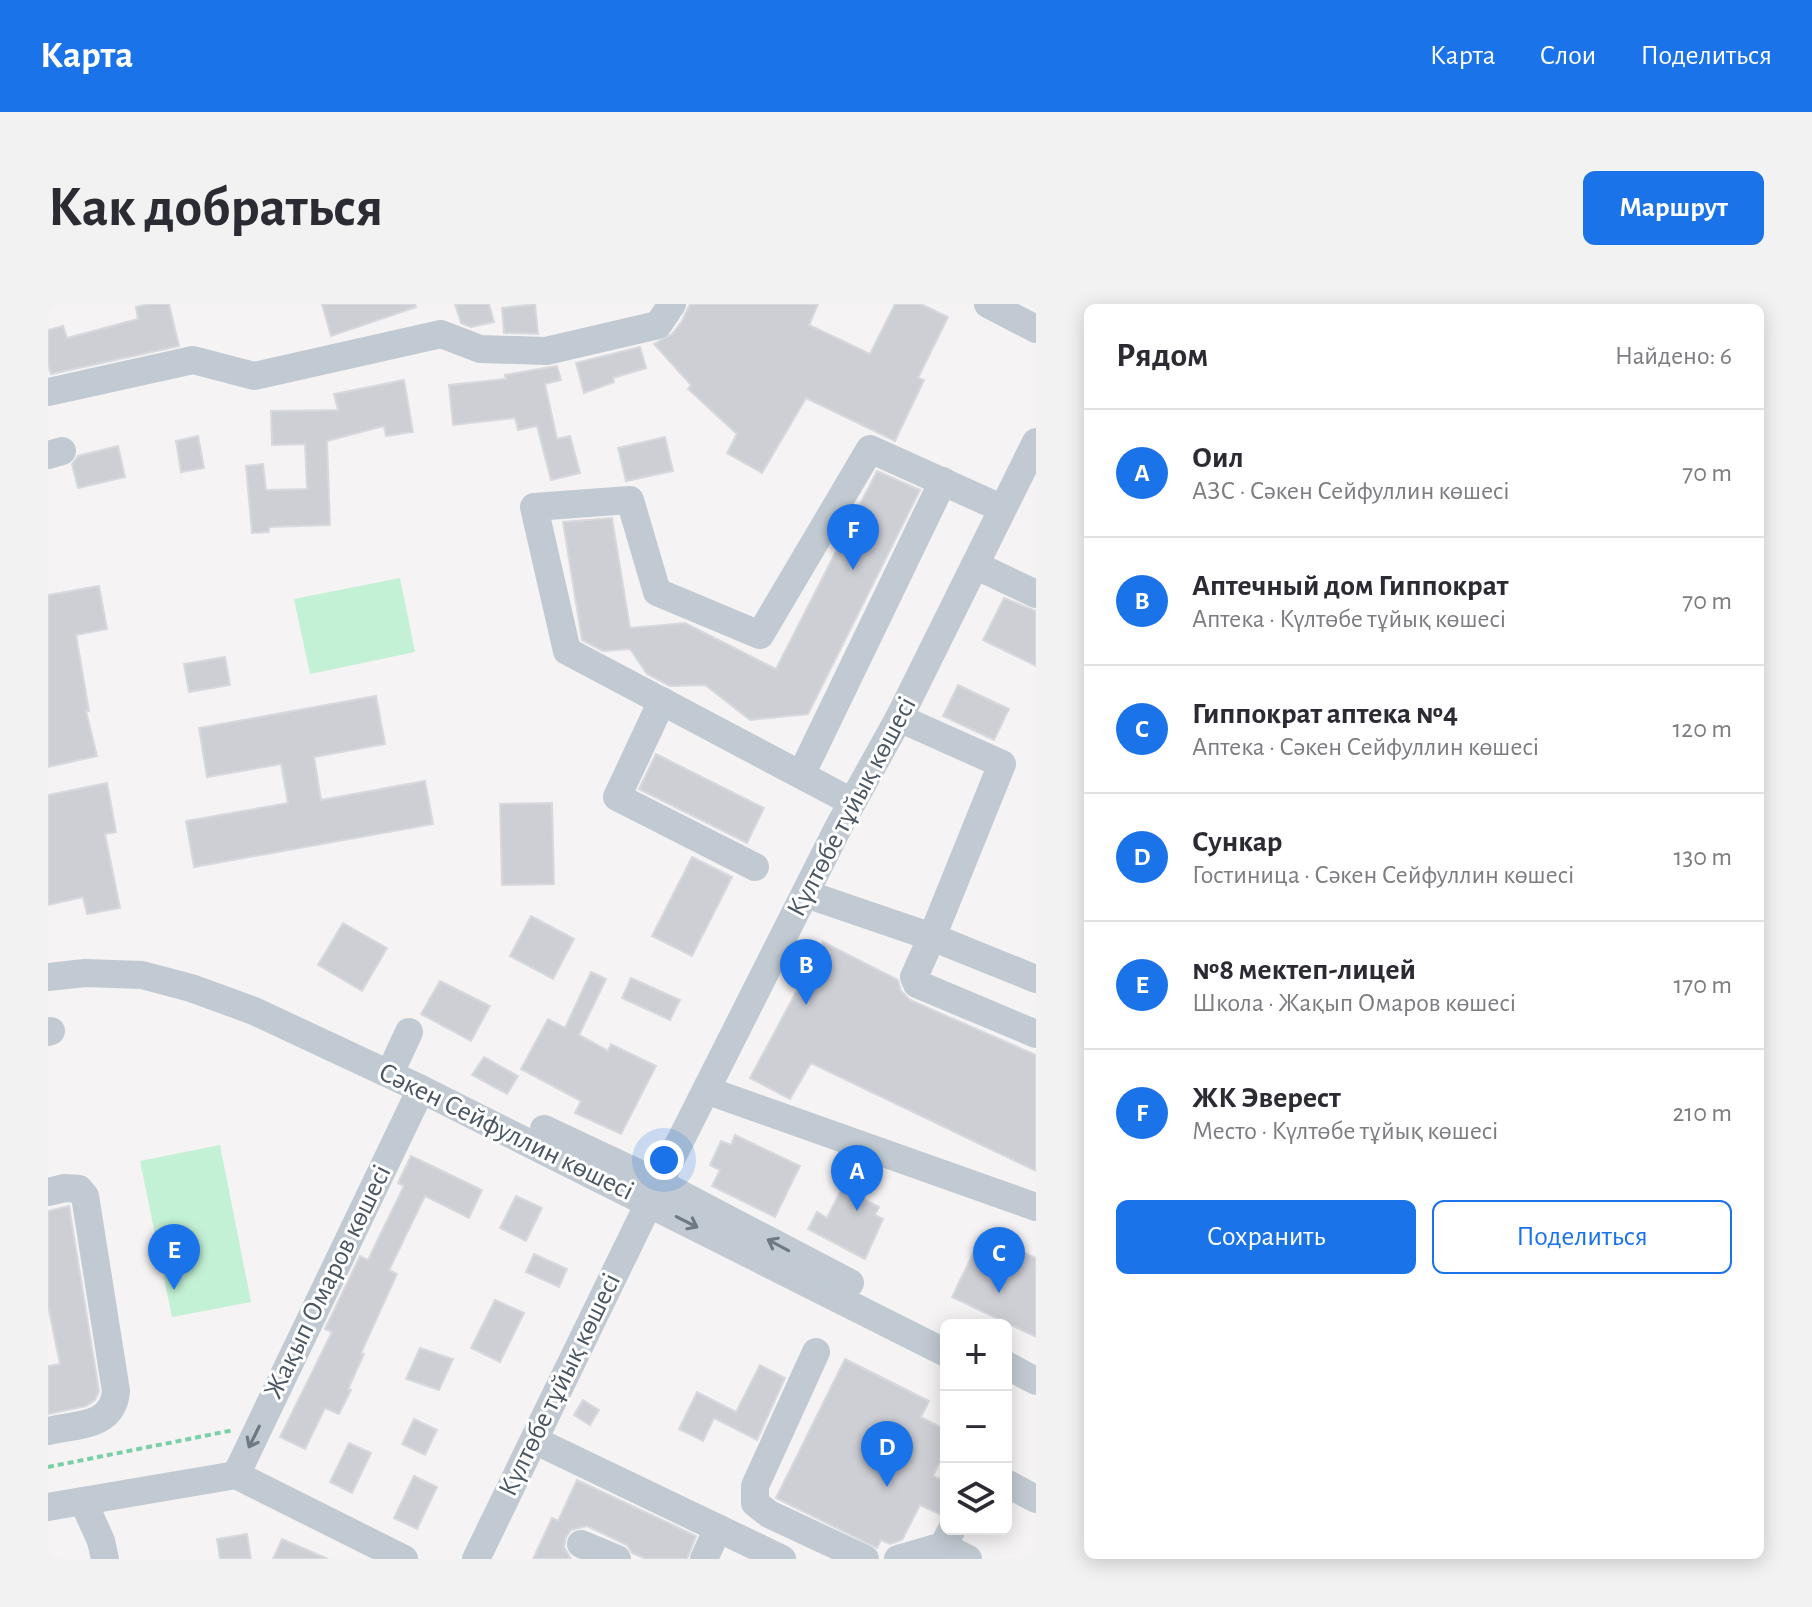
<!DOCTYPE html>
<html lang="ru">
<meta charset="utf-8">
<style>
:root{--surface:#fff;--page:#f2f2f3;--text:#2b2b33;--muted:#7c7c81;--line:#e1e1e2;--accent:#1a73e8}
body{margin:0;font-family:"Alegreya Sans",sans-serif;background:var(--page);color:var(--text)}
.controls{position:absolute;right:24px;bottom:24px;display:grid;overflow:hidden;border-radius:12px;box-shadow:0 4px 20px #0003}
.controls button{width:72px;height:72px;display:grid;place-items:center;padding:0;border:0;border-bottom:2px solid var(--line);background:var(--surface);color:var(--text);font:40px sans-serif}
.you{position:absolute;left:616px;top:856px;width:28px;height:28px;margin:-20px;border:6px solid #fff;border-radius:50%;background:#1a73e8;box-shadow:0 0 0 12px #1a73e833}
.badge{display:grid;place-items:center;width:52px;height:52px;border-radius:50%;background:var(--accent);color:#fff;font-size:26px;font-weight:700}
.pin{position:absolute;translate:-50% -66px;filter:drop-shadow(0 2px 4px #0008)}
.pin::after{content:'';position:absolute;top:42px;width:28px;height:24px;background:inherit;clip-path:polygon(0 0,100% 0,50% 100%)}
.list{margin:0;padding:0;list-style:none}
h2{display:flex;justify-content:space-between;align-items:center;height:104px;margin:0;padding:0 32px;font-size:34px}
h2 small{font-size:26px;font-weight:400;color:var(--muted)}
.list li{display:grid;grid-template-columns:52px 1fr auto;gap:24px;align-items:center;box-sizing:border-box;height:128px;padding:0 32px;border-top:2px solid var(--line)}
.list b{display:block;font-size:30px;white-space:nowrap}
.list p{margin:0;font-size:26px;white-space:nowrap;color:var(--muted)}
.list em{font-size:26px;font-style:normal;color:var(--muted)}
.actions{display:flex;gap:16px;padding:24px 32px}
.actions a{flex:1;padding:18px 0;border:2px solid var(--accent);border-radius:12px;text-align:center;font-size:28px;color:var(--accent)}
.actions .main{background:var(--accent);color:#fff}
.icon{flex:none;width:44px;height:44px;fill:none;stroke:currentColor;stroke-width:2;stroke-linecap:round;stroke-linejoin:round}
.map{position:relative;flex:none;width:988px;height:1255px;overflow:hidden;border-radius:12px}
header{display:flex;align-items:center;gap:48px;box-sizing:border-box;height:112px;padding:0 40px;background:var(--accent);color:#fff}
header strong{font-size:38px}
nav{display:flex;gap:44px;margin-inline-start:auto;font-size:28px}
.intro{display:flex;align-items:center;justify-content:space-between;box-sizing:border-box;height:192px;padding:0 48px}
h1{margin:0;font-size:56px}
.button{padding:20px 36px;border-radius:12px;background:var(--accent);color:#fff;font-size:28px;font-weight:700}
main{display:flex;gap:48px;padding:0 48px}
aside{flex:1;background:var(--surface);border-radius:12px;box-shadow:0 4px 20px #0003}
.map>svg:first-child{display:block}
.green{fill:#c3f1d5}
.building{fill:#cdcfd5;stroke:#d7d9de;stroke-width:2}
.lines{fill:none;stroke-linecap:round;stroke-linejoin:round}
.path{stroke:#7ad0a6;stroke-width:4;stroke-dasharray:6 4;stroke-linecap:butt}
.minor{stroke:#c1cad2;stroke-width:28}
.oneway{stroke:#6e7983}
.labels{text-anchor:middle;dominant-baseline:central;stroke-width:6;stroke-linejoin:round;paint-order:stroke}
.street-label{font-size:28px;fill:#4a5661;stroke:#fff}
</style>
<header>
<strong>Карта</strong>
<nav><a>Карта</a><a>Слои</a><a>Поделиться</a></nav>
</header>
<div class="intro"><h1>Как добраться</h1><a class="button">Маршрут</a></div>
<main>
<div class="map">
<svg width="988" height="1255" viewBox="0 0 988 1255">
<rect width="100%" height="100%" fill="#f5f3f3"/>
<g class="green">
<polygon points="352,274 367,348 262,370 246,295"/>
<polygon points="172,841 203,998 124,1013 92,857"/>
</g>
<g class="building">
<polygon points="100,0 121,0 131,42 3,70 0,61 0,26 15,22 19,34 90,15 88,3"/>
<polygon points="274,0 367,0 368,3 283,32"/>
<polygon points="407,0 441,0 446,18 423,23 413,19"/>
<polygon points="487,0 490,30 456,29 454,4"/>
<polygon points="642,0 770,0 761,21 822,50 847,0 873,0 900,13 870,74 876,76 847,137 758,94 714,169 679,149 689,130 640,85 643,81 606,40 624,30 634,17"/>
<polygon points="592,43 598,64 565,74 566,78 536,89 528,59"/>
<polygon points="509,62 513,76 497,80 509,135 522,132 532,169 503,176 489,122 470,126 467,114 405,121 401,81 458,75 457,71"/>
<polygon points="356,76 365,128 338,132 336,122 279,137 282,221 221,223 221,228 204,229 198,162 215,160 218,186 259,185 257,140 224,141 223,107 290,106 286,90"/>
<polygon points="150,132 156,164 133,168 128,137"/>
<polygon points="617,133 625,167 578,177 570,144"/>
<polygon points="70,142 77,173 30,184 24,160 30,152"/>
<polygon points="829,167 872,186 760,410 702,416 657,381 622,382 599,370 582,345 555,347 534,336 515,218 564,214 582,324 637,319 728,365"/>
<polygon points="51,282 59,325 28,331 41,407 38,407 49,452 0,463 0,291"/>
<polygon points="956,294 988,307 988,362 935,336"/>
<polygon points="177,353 182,381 141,388 136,360"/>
<polygon points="910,381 961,405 946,436 895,412"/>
<polygon points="328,392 337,440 266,453 273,496 377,477 385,520 146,563 138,517 240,499 233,460 159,473 151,424"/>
<polygon points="608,450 716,504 699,539 591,485"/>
<polygon points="59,479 68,528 57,530 72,604 39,610 35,593 0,601 0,491"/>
<polygon points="504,499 506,580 454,581 452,500"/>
<polygon points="644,553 684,573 644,652 604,632"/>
<polygon points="483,612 526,635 505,675 462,652"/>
<polygon points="295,619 339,644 314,687 270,661"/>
<polygon points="775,638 850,676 853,687 862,696 988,751 988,867 763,759 742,795 702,774"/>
<polygon points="543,668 558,675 531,731 560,747 563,740 608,762 573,830 527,809 533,797 473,765 500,715 517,724"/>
<polygon points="583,674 632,696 622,716 574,694"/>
<polygon points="392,677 442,702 423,737 373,710"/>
<polygon points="436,753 470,772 459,790 424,771"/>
<polygon points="687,831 752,862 727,913 664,882 672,866 662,861 673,837 683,841"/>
<polygon points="363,852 434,886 421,914 377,892 341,966 349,970 313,1049 316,1050 300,1085 303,1086 291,1110 277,1104 257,1145 232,1133 284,1028 277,1025 312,952 320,956 356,882 350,879"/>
<polygon points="794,884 831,903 827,911 835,915 817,955 760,925 769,908 779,914"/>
<polygon points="468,892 494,904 478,937 452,924"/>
<polygon points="21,902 51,1087 47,1096 38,1102 0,1110 0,1062 12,1060 0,1002 0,907"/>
<polygon points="935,929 988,954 988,1033 904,993"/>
<polygon points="486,950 519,965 511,983 478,968"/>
<polygon points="447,996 476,1009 452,1058 423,1044"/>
<polygon points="372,1044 405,1055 391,1086 358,1075"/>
<polygon points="797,1055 881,1097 873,1113 898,1126 898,1145 885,1172 898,1178 898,1195 891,1210 872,1201 854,1236 842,1240 833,1236 829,1244 728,1194"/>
<polygon points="712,1061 737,1074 709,1136 666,1114 655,1137 631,1125 649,1088 688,1108"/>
<polygon points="535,1096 551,1106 542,1121 526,1111"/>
<polygon points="366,1115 389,1126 377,1151 354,1140"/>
<polygon points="301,1139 323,1149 304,1189 282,1178"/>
<polygon points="366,1172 389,1183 369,1225 346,1214"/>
<polygon points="529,1176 648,1232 639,1255 598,1255 584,1249 579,1241 539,1222 523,1226 518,1233 516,1243 523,1255 485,1255 504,1214 510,1217"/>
<polygon points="199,1230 203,1255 172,1255 169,1235"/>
<polygon points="234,1235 280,1255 225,1255"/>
</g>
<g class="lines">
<polyline class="path" points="0,1163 186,1126"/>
<g class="minor">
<polyline points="940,0 988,25"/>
<polyline points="0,88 145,56 206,72 393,30 432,45 498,47 610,21 624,0"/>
<polyline points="0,151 14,147"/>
<polyline points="927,261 988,290"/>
<polyline points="614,397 569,493 707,563"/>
<polyline points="851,414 954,460 884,633 988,675"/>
<polyline points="754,469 895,177"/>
<polyline points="804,498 519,347 486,203 582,196 609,288 712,331 822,145 953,204"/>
<polyline points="758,590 884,633 866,673 869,680 988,730"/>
<polyline points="0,673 37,669 94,671 143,684 206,707 373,785 898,1049"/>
<polyline points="0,728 3,727"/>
<polyline points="348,756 361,728"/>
<polyline points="658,786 988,903"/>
<polyline points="496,825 611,879 802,979"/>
<path d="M0,888L17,884L31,885L37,892L68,1087C65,1123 30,1120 0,1127"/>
<polyline points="768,1048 707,1182 707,1199 721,1210 817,1255"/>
<polyline points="958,1061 988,1077"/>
<polyline points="486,1136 734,1255"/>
<polyline points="188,1171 373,785"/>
<polyline points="958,1179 988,1195"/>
<polyline points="35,1197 53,1237 57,1255"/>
<polyline points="0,1203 188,1171 356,1255"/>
<polyline points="904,1225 895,1242 920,1255"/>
<polyline points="533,1240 569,1255"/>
<polyline points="428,1255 601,899 790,524 851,414 988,138"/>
<polyline points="656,1255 670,1224"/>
<polyline points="850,1255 895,1242"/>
</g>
</g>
<defs><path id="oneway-shaft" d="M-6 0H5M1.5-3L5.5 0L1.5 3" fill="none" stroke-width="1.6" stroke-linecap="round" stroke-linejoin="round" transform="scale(2)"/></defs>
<g class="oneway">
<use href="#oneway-shaft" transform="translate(639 918) rotate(27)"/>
<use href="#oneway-shaft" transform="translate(730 941) rotate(-152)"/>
<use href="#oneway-shaft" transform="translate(206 1133) rotate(116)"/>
</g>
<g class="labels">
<g class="street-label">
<text transform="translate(804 503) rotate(-62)">Күлтөбе тұйық көшесі</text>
<text transform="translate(458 828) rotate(26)">Сәкен Сейфуллин көшесі</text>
<text transform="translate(280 978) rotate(-64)">Жақып Омаров көшесі</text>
<text transform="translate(512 1081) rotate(-64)">Күлтөбе тұйық көшесі</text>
</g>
</g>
</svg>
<div class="controls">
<button>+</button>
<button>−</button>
<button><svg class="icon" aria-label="layers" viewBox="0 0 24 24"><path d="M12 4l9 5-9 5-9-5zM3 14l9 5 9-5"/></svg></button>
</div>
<div class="you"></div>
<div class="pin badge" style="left:809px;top:907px">A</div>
<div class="pin badge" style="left:758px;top:701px">B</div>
<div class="pin badge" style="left:951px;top:989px">C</div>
<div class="pin badge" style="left:839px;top:1183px">D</div>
<div class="pin badge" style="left:126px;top:986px">E</div>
<div class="pin badge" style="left:805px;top:266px">F</div>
</div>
<aside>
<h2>Рядом<small>Найдено: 6</small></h2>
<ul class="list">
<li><span class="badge">A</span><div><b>Оил</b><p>АЗС · Сәкен Сейфуллин көшесі</p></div><em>70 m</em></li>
<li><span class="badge">B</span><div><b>Аптечный дом Гиппократ</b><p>Аптека · Күлтөбе тұйық көшесі</p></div><em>70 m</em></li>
<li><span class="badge">C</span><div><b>Гиппократ аптека №4</b><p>Аптека · Сәкен Сейфуллин көшесі</p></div><em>120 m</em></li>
<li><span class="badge">D</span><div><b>Сункар</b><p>Гостиница · Сәкен Сейфуллин көшесі</p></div><em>130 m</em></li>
<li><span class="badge">E</span><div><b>№8 мектеп-лицей</b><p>Школа · Жақып Омаров көшесі</p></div><em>170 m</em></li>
<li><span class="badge">F</span><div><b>ЖК Эверест</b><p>Место · Күлтөбе тұйық көшесі</p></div><em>210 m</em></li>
</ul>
<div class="actions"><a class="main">Сохранить</a><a>Поделиться</a></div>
</aside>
</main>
